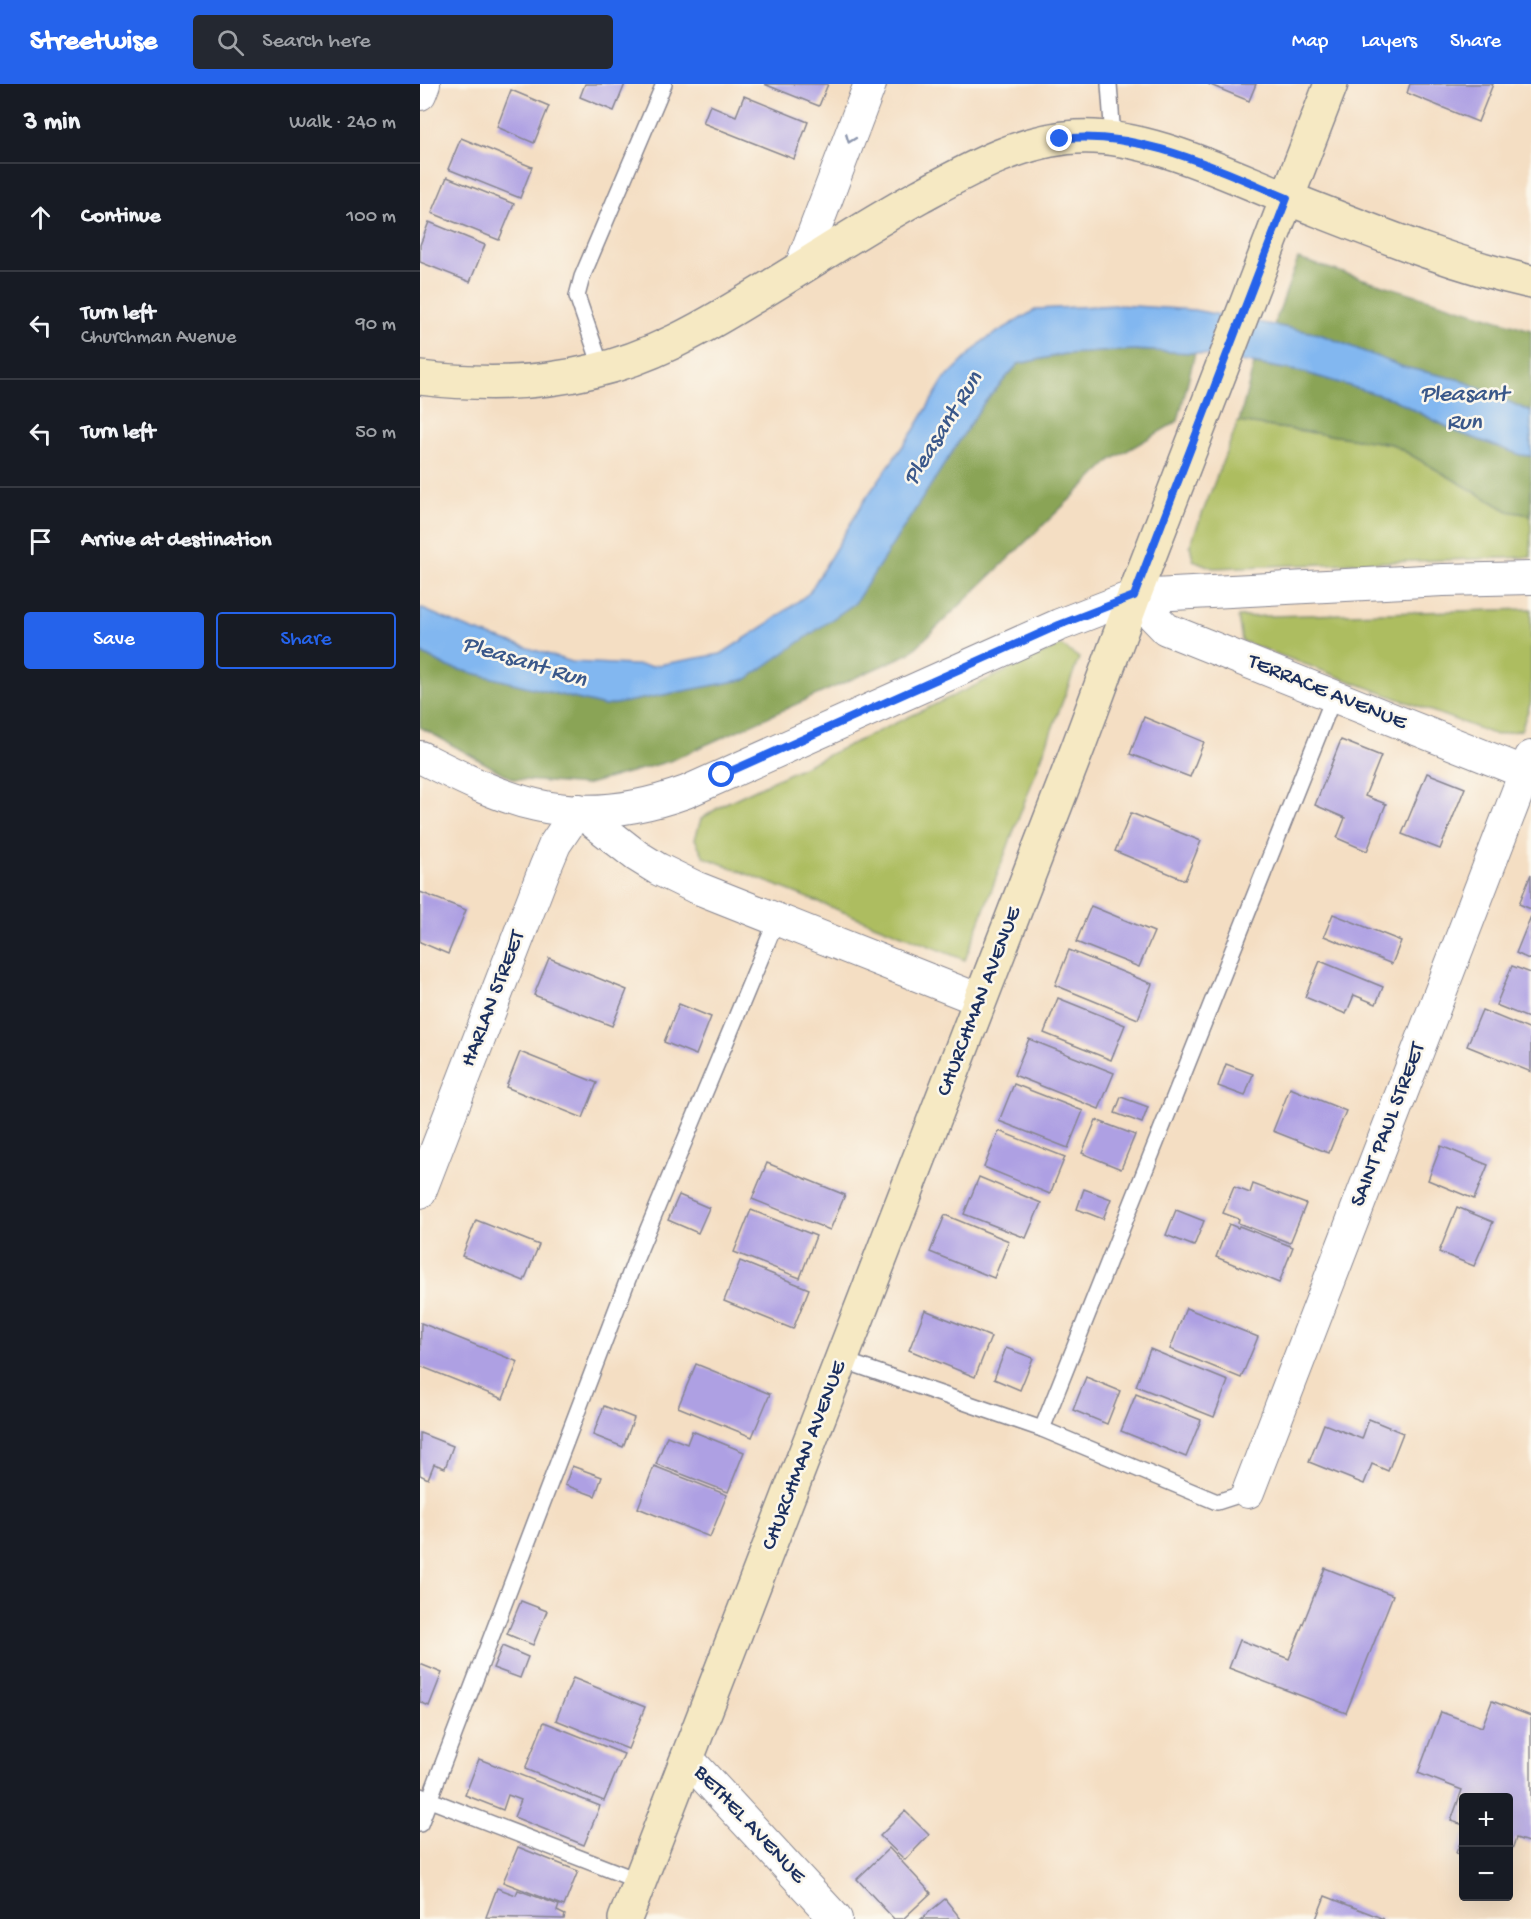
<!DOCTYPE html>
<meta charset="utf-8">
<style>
:root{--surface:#171b24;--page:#242831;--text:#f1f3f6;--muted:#9ea1a6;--line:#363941;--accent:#2563eb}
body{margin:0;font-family:"Gochi Hand",sans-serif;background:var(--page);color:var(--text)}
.controls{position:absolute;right:18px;bottom:18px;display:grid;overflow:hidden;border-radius:6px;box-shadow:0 6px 24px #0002}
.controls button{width:54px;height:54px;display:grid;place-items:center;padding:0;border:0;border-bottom:2px solid var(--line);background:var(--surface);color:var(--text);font:30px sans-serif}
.stop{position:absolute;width:18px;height:18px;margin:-14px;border:4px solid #2563eb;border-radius:50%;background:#fff}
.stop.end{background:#2563eb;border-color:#fff;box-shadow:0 2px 6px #0008}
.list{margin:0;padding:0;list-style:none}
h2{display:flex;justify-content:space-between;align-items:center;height:78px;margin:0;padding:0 24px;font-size:26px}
h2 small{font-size:20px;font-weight:400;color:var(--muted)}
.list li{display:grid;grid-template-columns:39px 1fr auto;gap:18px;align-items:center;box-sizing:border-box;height:108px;padding:0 24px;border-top:2px solid var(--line)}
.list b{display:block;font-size:22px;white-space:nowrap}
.list p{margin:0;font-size:20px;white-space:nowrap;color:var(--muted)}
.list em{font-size:20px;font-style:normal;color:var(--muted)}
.actions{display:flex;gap:12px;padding:18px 24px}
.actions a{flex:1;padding:14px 0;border:2px solid var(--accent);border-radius:6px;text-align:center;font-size:21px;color:var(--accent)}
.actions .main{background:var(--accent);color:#fff}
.icon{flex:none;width:33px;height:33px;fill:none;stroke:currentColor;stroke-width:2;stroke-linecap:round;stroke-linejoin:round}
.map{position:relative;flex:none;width:1111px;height:1835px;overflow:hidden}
header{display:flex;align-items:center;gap:36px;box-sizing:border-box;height:84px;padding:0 30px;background:var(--accent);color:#fff}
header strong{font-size:28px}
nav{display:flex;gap:33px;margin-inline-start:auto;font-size:21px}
.search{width:420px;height:54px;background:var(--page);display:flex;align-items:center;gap:15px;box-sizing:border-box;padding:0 21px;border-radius:6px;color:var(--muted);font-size:22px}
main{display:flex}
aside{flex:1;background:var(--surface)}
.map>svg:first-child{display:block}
.green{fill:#adbd60;stroke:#64765f;stroke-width:1.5}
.forest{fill:#8aa456;stroke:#526a5a;stroke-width:1.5}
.water{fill:#82b7f0;stroke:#4e73a7;stroke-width:1.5}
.building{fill:#aea0e3}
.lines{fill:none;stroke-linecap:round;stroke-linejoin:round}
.lane-casing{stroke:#888690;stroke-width:18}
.street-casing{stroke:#888690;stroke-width:34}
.secondary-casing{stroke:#888690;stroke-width:36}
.lane{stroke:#fff;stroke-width:15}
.street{stroke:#fff;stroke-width:32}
.secondary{stroke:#f6e9c3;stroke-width:33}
.oneway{stroke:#8d97ae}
.route{stroke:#2563eb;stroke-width:8}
.labels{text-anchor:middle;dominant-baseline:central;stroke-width:5;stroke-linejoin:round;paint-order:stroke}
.street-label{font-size:22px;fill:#1b2f5e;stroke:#fbf7ec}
.water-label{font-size:24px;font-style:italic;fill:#3a588a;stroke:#fbf7ec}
</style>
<header>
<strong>Streetwise</strong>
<div class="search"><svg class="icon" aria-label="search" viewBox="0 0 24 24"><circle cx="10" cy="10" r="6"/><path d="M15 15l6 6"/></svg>Search here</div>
<nav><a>Map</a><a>Layers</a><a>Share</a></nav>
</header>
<main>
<aside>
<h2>3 min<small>Walk · 240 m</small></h2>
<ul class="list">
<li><svg class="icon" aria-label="ahead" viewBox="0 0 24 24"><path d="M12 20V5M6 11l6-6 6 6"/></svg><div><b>Continue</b></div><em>100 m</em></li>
<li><svg class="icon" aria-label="left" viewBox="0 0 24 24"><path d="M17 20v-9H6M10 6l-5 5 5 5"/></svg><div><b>Turn left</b><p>Churchman Avenue</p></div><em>90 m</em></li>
<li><svg class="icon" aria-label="left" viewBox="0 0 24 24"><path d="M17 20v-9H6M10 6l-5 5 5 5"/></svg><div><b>Turn left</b></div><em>50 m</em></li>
<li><svg class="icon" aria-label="arrive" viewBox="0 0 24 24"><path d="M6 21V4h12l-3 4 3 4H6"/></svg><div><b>Arrive at destination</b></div></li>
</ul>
<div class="actions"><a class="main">Save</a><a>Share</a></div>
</aside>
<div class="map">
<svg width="1111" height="1835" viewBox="0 0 1111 1835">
<rect width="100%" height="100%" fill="#fbf7ec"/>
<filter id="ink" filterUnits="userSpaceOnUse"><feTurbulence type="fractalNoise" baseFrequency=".0167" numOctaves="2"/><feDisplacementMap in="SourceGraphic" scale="12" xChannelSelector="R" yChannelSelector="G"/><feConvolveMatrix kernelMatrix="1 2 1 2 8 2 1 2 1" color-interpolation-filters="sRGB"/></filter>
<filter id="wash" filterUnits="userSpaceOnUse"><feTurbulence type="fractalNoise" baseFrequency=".008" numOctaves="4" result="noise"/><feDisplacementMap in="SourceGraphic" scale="24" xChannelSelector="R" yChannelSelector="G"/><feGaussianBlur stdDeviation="1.35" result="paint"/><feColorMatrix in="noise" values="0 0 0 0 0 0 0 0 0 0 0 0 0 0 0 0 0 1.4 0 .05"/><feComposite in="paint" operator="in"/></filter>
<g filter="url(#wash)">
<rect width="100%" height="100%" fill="#f4dec3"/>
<g class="green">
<polygon points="818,338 972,360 1088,427 1111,431 1111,473 793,484 773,476 770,461"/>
<polygon points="1111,525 1111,618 1101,646 1076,651 822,557 818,533"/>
<polygon points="641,561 659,574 545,876 284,773 275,755 281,735 304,720"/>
</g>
<g class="forest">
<polygon points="878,175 1111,246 1111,328 1041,296 983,283 899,250 854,241"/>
<polygon points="712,266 775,269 758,337 691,376 490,569 250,677 165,701 93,695 0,643 0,568 25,582 185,622 435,518 563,320 598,280 644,270"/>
<polygon points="834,280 883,288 973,315 1037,348 1101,371 1111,372 1111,431 1088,427 972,360 819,338"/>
</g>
<polygon class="water" points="698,221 774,226 899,250 983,283 1041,296 1111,328 1111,372 1101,371 1037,348 973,315 883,288 775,269 713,266 644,270 598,280 563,320 435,519 327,595 185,622 25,582 0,568 0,524 52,546 152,578 232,582 301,570 346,541 389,509 444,417 494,346 523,297 564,256 617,225"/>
<g id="blocks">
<g class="building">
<polygon points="165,0 205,0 194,27 160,13"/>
<polygon points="344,0 408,0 399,22"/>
<polygon points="788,0 836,0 829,17"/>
<polygon points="990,0 1073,0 1058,38 987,9"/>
<polygon points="91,6 129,22 114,59 77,43"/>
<polygon points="324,12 388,38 374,75 283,39 290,21 316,32"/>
<polygon points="41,54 112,83 100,114 28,85"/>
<polygon points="27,93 94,120 79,156 12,129"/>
<polygon points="9,138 65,161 50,198 0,178 0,161"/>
<polygon points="724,633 784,658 770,693 710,670"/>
<polygon points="921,656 961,672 945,712 966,720 947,767 917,754 925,734 895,721"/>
<polygon points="1007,689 1045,704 1020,765 982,750"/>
<polygon points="711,729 781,757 765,796 695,767"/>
<polygon points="1111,790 1111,825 1099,820"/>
<polygon points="0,808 46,826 28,870 0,858"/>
<polygon points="671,822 734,848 719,883 656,858"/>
<polygon points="913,830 981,857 972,880 904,852"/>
<polygon points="1111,832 1111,876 1096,869"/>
<polygon points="649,866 732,900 718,935 635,901"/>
<polygon points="129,874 207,906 192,942 114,911"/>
<polygon points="900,877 963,903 956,920 934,911 926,930 885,913"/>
<polygon points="1092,882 1111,889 1111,935 1076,921"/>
<polygon points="638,914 705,941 691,976 624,949"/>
<polygon points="259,920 291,933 276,971 244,958"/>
<polygon points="1062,926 1111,946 1111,988 1047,962"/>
<polygon points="609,955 694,989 679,1025 594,991"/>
<polygon points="100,968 177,999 163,1034 86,1003"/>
<polygon points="806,980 833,990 825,1012 798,1002"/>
<polygon points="594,1000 663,1027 648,1064 579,1037"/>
<polygon points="870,1004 926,1027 909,1069 853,1047"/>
<polygon points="701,1013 728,1023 722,1039 695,1029"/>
<polygon points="676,1036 715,1051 701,1085 662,1069"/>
<polygon points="579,1047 645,1073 630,1110 564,1083"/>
<polygon points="1021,1062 1068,1081 1054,1115 1008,1096"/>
<polygon points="347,1079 425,1111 410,1146 332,1115"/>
<polygon points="559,1093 621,1119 606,1154 544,1130"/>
<polygon points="833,1100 886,1120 870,1159 818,1139 819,1135 803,1129 814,1103 830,1109"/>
<polygon points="664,1105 691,1115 683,1135 657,1125"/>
<polygon points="259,1111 289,1124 278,1149 248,1136"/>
<polygon points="1037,1123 1073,1138 1054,1182 1019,1168"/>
<polygon points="331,1126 396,1152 380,1194 314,1168"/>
<polygon points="756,1126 784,1137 774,1162 746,1151"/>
<polygon points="525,1131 589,1157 574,1194 510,1168"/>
<polygon points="56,1136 119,1161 104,1197 42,1172"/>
<polygon points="809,1140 818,1144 819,1142 873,1163 859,1199 796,1173"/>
<polygon points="320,1177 389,1205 373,1245 304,1217"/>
<polygon points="766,1224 838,1253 821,1294 750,1265"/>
<polygon points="505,1226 571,1253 555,1293 489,1266"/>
<polygon points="1,1239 98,1278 83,1315 0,1282"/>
<polygon points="586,1264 613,1274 600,1306 574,1295"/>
<polygon points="730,1265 808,1297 794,1333 716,1302"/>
<polygon points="276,1280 350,1310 332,1353 258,1323"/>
<polygon points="666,1293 700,1307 687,1340 653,1326"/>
<polygon points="716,1310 781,1336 766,1373 701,1347"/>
<polygon points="184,1322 214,1334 203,1363 173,1351"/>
<polygon points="949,1335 983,1349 968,1387 952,1380 944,1400 889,1378 904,1340 942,1355"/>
<polygon points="272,1347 324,1368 308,1408 236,1380 247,1352 267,1360"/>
<polygon points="0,1349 33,1362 25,1384 14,1380 8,1395 0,1391"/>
<polygon points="152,1382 182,1393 175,1412 145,1401"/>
<polygon points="234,1382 307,1411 290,1453 218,1424"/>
<polygon points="905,1484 973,1511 926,1629 809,1584 820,1556 869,1575"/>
<polygon points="101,1517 127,1527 113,1561 87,1550"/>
<polygon points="82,1562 108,1573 100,1594 73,1584"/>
<polygon points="0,1580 22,1589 9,1622 0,1618"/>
<polygon points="153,1594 225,1623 208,1665 136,1636"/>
<polygon points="1072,1617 1111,1632 1111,1759 1096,1754 1089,1774 1088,1714 1044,1714 1044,1741 1031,1737 1042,1706 998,1689 1021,1628 1062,1643"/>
<polygon points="124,1638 204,1670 184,1717 105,1685"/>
<polygon points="59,1675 180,1722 164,1761 94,1733 101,1716 88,1711 83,1726 45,1711"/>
<polygon points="485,1727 509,1751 485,1776 460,1752"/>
<polygon points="1044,1749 1044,1772 1036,1769"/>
<polygon points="98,1763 158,1787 144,1822 83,1798"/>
<polygon points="469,1764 511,1809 483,1835 474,1835 437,1795"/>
<polygon points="77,1804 96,1811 98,1806 139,1821 137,1827 145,1831 144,1835 66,1833"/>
<polygon points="905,1812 964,1835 896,1835"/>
<polygon points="525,1815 541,1835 501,1835"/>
</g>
</g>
</g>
<g filter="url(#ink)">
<use href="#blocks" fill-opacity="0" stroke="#888690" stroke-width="1.5"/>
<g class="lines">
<defs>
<g id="lane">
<polyline points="689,0 693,54"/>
<polyline points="182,285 157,212 162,193 244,0"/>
<polyline points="422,1276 622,1345 914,612"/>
<polyline points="622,1345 797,1418 828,1408"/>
<polyline points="0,1712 219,1797"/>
<polyline points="0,1740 216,1174 357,835"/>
</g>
<g id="street">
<polyline points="0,10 4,0"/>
<polyline points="380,185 450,0"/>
<polyline points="714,512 746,545 1111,691"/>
<path d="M0,673C36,691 76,712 116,721C166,733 219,725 266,708L639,541L714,512L1023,496L1111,494"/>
<polyline points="158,726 217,772 238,785 275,803 560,916"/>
<polyline points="0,1108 125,784 135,760 158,726"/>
<polyline points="828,1408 1111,673"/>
<polyline points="267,1674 416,1835"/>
</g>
<g id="secondary">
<path d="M0,294C58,301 116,301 173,287C230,274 281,245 330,215C387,181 442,144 500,112C548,86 600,56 656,53C725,49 804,89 867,114C947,145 1028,179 1111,198"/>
<polyline points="205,1835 659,661 714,512 911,0"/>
</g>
</defs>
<use href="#lane" class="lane-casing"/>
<use href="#street" class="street-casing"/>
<use href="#secondary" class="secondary-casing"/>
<use href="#lane" class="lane"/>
<use href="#street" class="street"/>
<use href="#secondary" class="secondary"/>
</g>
<defs><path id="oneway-chevron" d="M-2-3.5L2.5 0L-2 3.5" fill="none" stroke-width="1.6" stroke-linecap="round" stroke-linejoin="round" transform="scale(1.5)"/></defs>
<use class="oneway" href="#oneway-chevron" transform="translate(430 55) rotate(111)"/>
</g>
<g class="lines" filter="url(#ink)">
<path class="route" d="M302,691L639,541L714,512L867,114C797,85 718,45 640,55"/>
</g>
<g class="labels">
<g class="street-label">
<text transform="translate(907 609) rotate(22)">TERRACE AVENUE</text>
<text transform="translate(74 915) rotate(-69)">HARLAN STREET</text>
<text transform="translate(560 918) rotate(-69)">CHURCHMAN AVENUE</text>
<text transform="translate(969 1041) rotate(-69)">SAINT PAUL STREET</text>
<text transform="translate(385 1372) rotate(-69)">CHURCHMAN AVENUE</text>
<text transform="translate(329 1741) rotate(47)">BETHEL AVENUE</text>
</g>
<g class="water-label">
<text x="1044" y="311">Pleasant<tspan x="1044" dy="28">Run</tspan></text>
<text transform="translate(524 345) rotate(-58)">Pleasant Run</text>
<text transform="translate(104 579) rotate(17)">Pleasant Run</text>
</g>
</g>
</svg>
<div class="controls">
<button>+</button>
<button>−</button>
</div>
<div class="stop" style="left:302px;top:691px"></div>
<div class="stop end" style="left:640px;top:55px"></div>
</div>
</main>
